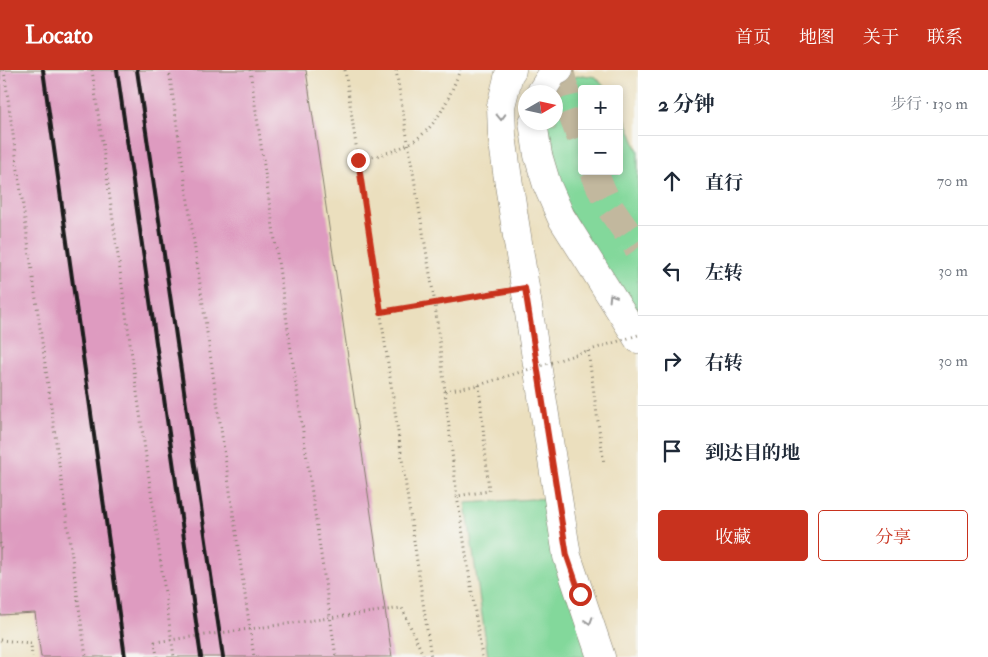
<!DOCTYPE html>
<html lang="zh">
<meta charset="utf-8">
<style>
:root{--surface:#fff;--page:#f2f2f3;--text:#1f2937;--muted:#747a83;--line:#e0e1e3;--accent:#c8321e}
body{margin:0;font-family:"IM FELL Double Pica","Noto Serif SC",serif;background:var(--page);color:var(--text)}
.controls{position:absolute;right:15px;top:15px;display:grid;overflow:hidden;border-radius:5px;box-shadow:0 2px 8px #0003}
.controls button{width:45px;height:45px;display:grid;place-items:center;padding:0;border:0;border-bottom:1px solid var(--line);background:var(--surface);color:var(--text);font:25px sans-serif}
.compass{position:absolute;left:518px;top:15px;width:45px;height:45px;border-radius:50%;background:var(--surface);box-shadow:0 2px 8px #0003;rotate:81deg}
.stop{position:absolute;width:15px;height:15px;margin:-11px;border:4px solid #c8321e;border-radius:50%;background:#fff}
.stop.end{background:#c8321e;border-color:#fff;box-shadow:0 1px 5px #0008}
.list{margin:0;padding:0;list-style:none}
h2{display:flex;justify-content:space-between;align-items:center;height:65px;margin:0;padding:0 20px;font-size:21px}
h2 small{font-size:16px;font-weight:400;color:var(--muted)}
.list li{display:grid;grid-template-columns:32px 1fr auto;gap:15px;align-items:center;box-sizing:border-box;height:90px;padding:0 20px;border-top:1px solid var(--line)}
.list b{display:block;font-size:19px;white-space:nowrap}
.list em{font-size:16px;font-style:normal;color:var(--muted)}
.actions{display:flex;gap:10px;padding:15px 20px}
.actions a{flex:1;padding:11px 0;border:1px solid var(--accent);border-radius:5px;text-align:center;font-size:18px;color:var(--accent)}
.actions .main{background:var(--accent);color:#fff}
.icon{flex:none;width:28px;height:28px;fill:none;stroke:currentColor;stroke-width:2;stroke-linecap:round;stroke-linejoin:round}
.map{position:relative;flex:none;width:638px;height:587px;overflow:hidden}
header{display:flex;align-items:center;gap:30px;box-sizing:border-box;height:70px;padding:0 25px;background:var(--accent);color:#fff}
header strong{font-size:24px}
nav{display:flex;gap:28px;margin-inline-start:auto;font-size:18px}
main{display:flex}
aside{flex:1;background:var(--surface)}
.map>svg:first-child{display:block}
.green{fill:#83d89b;stroke:#507a5c}
.building{fill:#de9bc0}
.lines{fill:none;stroke-linecap:round;stroke-linejoin:round}
.minor-tunnel{stroke:#c2b89e;stroke-width:28;stroke-dasharray:28 14;stroke-linecap:butt}
.minor-casing{stroke:#847e6d;stroke-width:29}
.path{stroke:#847e6d;stroke-width:3;stroke-dasharray:1 4;stroke-linecap:butt}
.minor{stroke:#fff;stroke-width:28}
.rail{stroke:#1c1c1c;stroke-width:4}
.path-bridge{stroke:#847e6d;stroke-width:3;stroke-dasharray:1 4;stroke-linecap:butt}
.oneway{stroke:#999}
.route{stroke:#c8321e;stroke-width:6}
</style>
<header>
<strong>Locato</strong>
<nav><a>首页</a><a>地图</a><a>关于</a><a>联系</a></nav>
</header>
<main>
<div class="map">
<svg width="638" height="587" viewBox="0 0 638 587">
<rect width="100%" height="100%" fill="#f6f6f2"/>
<filter id="ink" filterUnits="userSpaceOnUse"><feTurbulence type="fractalNoise" baseFrequency=".02" numOctaves="2"/><feDisplacementMap in="SourceGraphic" scale="10" xChannelSelector="R" yChannelSelector="G"/><feConvolveMatrix kernelMatrix="1 2 1 2 8 2 1 2 1" color-interpolation-filters="sRGB"/></filter>
<filter id="wash" filterUnits="userSpaceOnUse"><feTurbulence type="fractalNoise" baseFrequency=".0096" numOctaves="4" result="noise"/><feDisplacementMap in="SourceGraphic" scale="20" xChannelSelector="R" yChannelSelector="G"/><feGaussianBlur stdDeviation="1.12" result="paint"/><feColorMatrix in="noise" values="0 0 0 0 0 0 0 0 0 0 0 0 0 0 0 0 0 1.4 0 .05"/><feComposite in="paint" operator="in"/></filter>
<g filter="url(#wash)">
<rect width="100%" height="100%" fill="#ebdfbe"/>
<g class="green">
<polygon points="582,5 596,7 606,19 582,19 582,101 619,101 619,33 638,81 638,256 553,114 540,53 556,52 556,22 564,10"/>
<polygon points="550,428 590,587 488,587 466,433"/>
</g>
<g id="blocks">
<polygon class="building" points="0,0 306,0 392,587 41,587 35,543 0,545"/>
</g>
</g>
<g filter="url(#ink)">
<use href="#blocks" fill-opacity="0" stroke="#847e6d" stroke-width="1"/>
<g class="lines">
<g class="minor-tunnel">
<polyline points="560,0 568,34 582,71"/>
<polyline points="593,101 610,138 638,178"/>
</g>
<defs>
<g id="minor">
<polyline points="512,0 509,4 501,36 502,65 507,102 567,486 601,587"/>
<polyline points="541,22 553,3 559,0"/>
<polyline points="533,52 538,85 547,115 561,147 638,269"/>
</g>
</defs>
<use href="#minor" class="minor-casing"/>
<g class="path">
<polyline points="4,0 86,587"/>
<polyline points="345,0 431,587"/>
<polyline points="396,0 435,234 457,426"/>
<path d="M358,90C422,77 437,60 460,0"/>
<polyline points="381,243 496,223"/>
<polyline points="588,281 604,394"/>
<polyline points="479,315 489,421 457,426 482,587"/>
<polyline points="0,473 3,482"/>
<polyline points="0,570 31,573 32,587"/>
<polyline points="157,587 155,572 402,538 424,587"/>
</g>
<use href="#minor" class="minor"/>
<g class="rail">
<polyline points="43,0 125,587"/>
<polyline points="117,0 201,587"/>
<polyline points="137,0 223,587"/>
</g>
<g class="path-bridge">
<polyline points="92,0 174,587"/>
<polyline points="169,0 254,587"/>
<polyline points="250,0 336,587"/>
<polyline points="445,321 479,315 638,265"/>
</g>
</g>
<defs><path id="oneway-chevron" d="M-2-3.5L2.5 0L-2 3.5" fill="none" stroke-width="1.6" stroke-linecap="round" stroke-linejoin="round" transform="scale(1.25)"/></defs>
<g class="oneway">
<use href="#oneway-chevron" transform="translate(501 47) rotate(88)"/>
<use href="#oneway-chevron" transform="translate(612 227) rotate(-122)"/>
<use href="#oneway-chevron" transform="translate(589 551) rotate(72)"/>
</g>
</g>
<g class="lines" filter="url(#ink)">
<polyline class="route" points="358,90 381,242 525,218 567,486 580,524"/>
</g>
</svg>
<div class="controls">
<button>+</button>
<button>−</button>
</div>
<svg class="compass" viewBox="-18 -18 36 36"><path d="M0-13l5 13h-10z" fill="#e53935"/><path d="M0 13l5-13h-10z" fill="#747a83"/></svg>
<div class="stop" style="left:580px;top:524px"></div>
<div class="stop end" style="left:358px;top:90px"></div>
</div>
<aside>
<h2>2 分钟<small>步行 · 130 m</small></h2>
<ul class="list">
<li><svg class="icon" aria-label="ahead" viewBox="0 0 24 24"><path d="M12 20V5M6 11l6-6 6 6"/></svg><div><b>直行</b></div><em>70 m</em></li>
<li><svg class="icon" aria-label="left" viewBox="0 0 24 24"><path d="M17 20v-9H6M10 6l-5 5 5 5"/></svg><div><b>左转</b></div><em>30 m</em></li>
<li><svg class="icon" aria-label="right" viewBox="0 0 24 24"><path d="M7 20v-9h11M14 6l5 5-5 5"/></svg><div><b>右转</b></div><em>30 m</em></li>
<li><svg class="icon" aria-label="arrive" viewBox="0 0 24 24"><path d="M6 21V4h12l-3 4 3 4H6"/></svg><div><b>到达目的地</b></div></li>
</ul>
<div class="actions"><a class="main">收藏</a><a>分享</a></div>
</aside>
</main>
